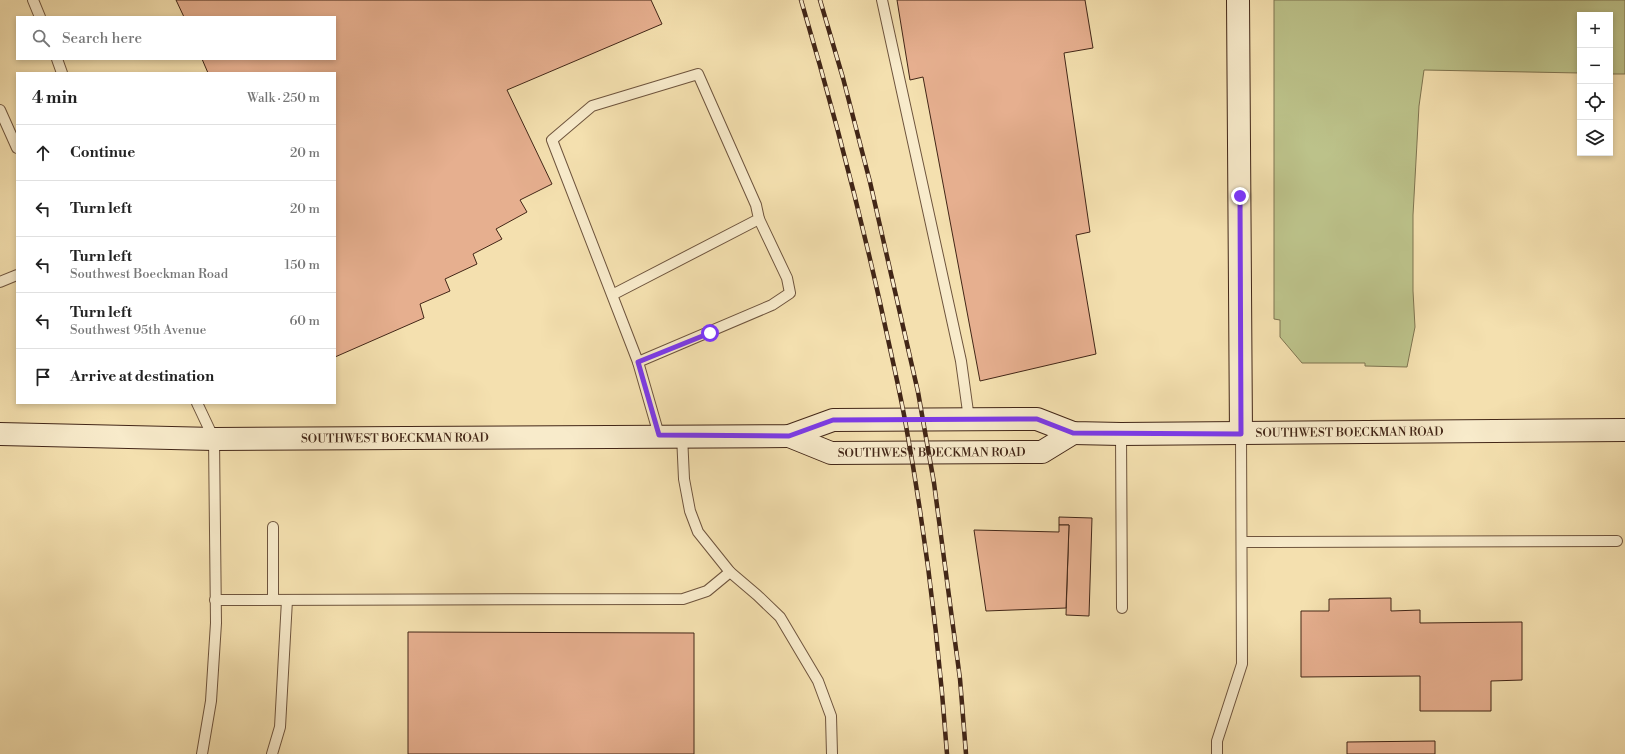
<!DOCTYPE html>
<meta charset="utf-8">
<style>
:root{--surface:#fff;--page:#f2f2f2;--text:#222;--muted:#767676;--line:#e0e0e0}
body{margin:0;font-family:"Libre Bodoni",serif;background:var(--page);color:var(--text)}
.controls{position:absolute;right:12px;top:12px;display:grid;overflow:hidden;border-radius:0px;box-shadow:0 2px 6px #0003}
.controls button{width:36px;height:36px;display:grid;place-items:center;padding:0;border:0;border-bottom:1px solid var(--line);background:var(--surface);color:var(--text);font:20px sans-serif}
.stop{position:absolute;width:12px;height:12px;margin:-9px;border:3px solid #7c3aed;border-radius:50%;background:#fff}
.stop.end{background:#7c3aed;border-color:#fff;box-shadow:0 1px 4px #0008}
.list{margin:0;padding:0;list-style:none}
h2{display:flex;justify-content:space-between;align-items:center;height:52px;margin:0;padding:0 16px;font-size:17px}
h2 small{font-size:13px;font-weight:400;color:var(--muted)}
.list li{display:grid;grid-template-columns:26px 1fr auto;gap:12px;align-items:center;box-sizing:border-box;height:56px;padding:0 16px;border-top:1px solid var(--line)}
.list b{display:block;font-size:15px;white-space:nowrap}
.list p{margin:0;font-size:13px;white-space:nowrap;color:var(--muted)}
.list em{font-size:13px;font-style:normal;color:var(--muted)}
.icon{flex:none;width:22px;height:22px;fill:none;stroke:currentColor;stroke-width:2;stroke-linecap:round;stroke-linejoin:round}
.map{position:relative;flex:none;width:1625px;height:754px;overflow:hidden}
.search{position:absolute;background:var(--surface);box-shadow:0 2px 6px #0003;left:16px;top:16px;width:320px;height:44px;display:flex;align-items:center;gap:10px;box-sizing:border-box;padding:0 14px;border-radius:0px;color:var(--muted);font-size:15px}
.panel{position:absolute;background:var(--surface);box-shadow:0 2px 6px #0003;left:16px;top:72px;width:320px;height:332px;border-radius:0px}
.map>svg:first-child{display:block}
.green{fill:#bcc28a;stroke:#7f7450}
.building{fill:#e6af8f;stroke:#422617}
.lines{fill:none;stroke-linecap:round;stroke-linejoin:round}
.lane-casing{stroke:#6e543d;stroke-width:12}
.secondary-casing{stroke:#422617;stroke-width:24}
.lane{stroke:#f8ebcb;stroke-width:10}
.secondary{stroke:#f8ebcb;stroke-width:22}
.rail-casing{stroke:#422617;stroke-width:4.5}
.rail{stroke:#f8ebcb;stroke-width:3;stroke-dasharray:9;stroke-linecap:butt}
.route{stroke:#7c3aed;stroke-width:5}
.labels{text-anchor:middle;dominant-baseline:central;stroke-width:3;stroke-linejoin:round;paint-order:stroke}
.street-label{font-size:12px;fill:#422617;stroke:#f8ebcb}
</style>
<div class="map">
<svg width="1625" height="754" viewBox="0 0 1625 754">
<rect width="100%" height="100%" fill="#f4e0af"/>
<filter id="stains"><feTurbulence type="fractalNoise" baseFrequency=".005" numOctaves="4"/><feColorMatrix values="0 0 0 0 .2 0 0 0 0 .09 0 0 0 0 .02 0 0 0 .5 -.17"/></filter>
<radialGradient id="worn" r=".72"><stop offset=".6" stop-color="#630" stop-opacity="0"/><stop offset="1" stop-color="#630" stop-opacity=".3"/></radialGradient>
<polygon class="green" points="1274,0 1625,0 1625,74 1610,74 1610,15 1580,15 1580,73 1424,70 1419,106 1413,215 1413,291 1415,327 1407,367 1365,366 1365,363 1302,363 1280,337 1280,320 1274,319"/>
<g class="building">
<polygon points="176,0 651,0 662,24 507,90 552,184 520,200 527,212 496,229 502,239 473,254 477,264 445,279 450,291 420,304 424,318 335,357 335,73 208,73 202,59 335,59 335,17 184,17"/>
<polygon points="897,0 1085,0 1093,48 1064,53 1090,232 1076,235 1096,354 980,381 923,77 910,80"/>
<polygon points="1059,517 1092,518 1089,616 1066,615 1069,525 1059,525"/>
<polygon points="1059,525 1069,525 1066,608 986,611 974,530 1059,532"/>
<polygon points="1391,598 1391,611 1420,610 1420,623 1522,622 1522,680 1491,681 1491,711 1420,711 1420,676 1301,677 1301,611 1329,611 1329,599"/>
<polygon points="408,632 694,633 694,754 408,754"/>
<polygon points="1435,741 1435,754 1347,754 1347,742"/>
</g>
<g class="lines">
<defs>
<g id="lane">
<polyline points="33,0 40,17"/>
<polyline points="882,0 961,361 969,419"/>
<polyline points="57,59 62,73"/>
<polyline points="0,110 17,148"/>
<polyline points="0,282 17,275"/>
<polyline points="612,295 759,219 756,205 698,74 592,106 552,140 638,362 659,435"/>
<polyline points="638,362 772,305 790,293 787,278 759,219"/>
<polyline points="197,403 214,439 216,623 211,701 202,754"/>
<polyline points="1121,434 1122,608"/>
<polyline points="682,435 684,479 690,511 698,532 730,572 757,595 780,617 818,681 831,716 832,754"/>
<polyline points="1242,542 1617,541"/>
<polyline points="273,599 273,527"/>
<polyline points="215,600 683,599 707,591 730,572"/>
<polyline points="272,754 280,727 287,600"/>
<polyline points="1217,754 1217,741 1242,664 1241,434"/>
</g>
<g id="secondary">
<polyline points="1238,0 1241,434"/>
<path id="s1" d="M0,434L214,439L789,436L833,420L1037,419L1073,433L1121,434L1625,430"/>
<path id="s2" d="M789,436L831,453L1042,452L1073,433"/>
</g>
</defs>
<use href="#lane" class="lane-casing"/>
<use href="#secondary" class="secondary-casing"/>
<use href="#lane" class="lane"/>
<use href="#secondary" class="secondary"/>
<defs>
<g id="rail">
<path d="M801,0C831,101 858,204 881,307C889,345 898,382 905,420C925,530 939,643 947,754"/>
<polyline points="820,0 843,78 870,182 918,392 934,483 960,679 966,754"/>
</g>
</defs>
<use href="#rail" class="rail-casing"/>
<use href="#rail" class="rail"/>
</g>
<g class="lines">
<polyline class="route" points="710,333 638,362 659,435 789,436 833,420 1037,419 1073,433 1241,434 1240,196"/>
</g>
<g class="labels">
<g class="street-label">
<text stroke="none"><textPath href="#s1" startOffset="1355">SOUTHWEST BOECKMAN ROAD</textPath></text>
<text stroke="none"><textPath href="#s1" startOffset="395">SOUTHWEST BOECKMAN ROAD</textPath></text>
<text stroke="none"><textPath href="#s2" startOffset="146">SOUTHWEST BOECKMAN ROAD</textPath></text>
</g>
</g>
<rect width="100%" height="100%" filter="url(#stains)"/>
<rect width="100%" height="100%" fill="url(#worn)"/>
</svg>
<div class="controls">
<button>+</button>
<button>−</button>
<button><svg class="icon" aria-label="locate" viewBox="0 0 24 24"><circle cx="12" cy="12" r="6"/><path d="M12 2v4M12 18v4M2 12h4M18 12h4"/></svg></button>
<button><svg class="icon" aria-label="layers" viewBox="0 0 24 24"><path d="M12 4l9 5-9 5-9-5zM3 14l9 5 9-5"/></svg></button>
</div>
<div class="stop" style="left:710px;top:333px"></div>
<div class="stop end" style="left:1240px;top:196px"></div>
<div class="search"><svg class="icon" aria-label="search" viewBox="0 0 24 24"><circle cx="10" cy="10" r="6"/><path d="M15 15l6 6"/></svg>Search here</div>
<section class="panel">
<h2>4 min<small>Walk · 250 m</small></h2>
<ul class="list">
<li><svg class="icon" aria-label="ahead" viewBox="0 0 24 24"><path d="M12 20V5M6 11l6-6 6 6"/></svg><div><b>Continue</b></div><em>20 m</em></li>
<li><svg class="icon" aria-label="left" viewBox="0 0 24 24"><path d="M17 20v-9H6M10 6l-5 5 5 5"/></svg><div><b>Turn left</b></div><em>20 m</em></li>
<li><svg class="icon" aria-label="left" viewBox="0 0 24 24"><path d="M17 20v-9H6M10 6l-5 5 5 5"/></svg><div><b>Turn left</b><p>Southwest Boeckman Road</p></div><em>150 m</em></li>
<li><svg class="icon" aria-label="left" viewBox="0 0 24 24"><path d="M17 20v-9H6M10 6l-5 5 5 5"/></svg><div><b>Turn left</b><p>Southwest 95th Avenue</p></div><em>60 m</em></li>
<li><svg class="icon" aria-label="arrive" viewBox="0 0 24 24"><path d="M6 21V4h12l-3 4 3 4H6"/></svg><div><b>Arrive at destination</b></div></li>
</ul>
</section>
</div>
